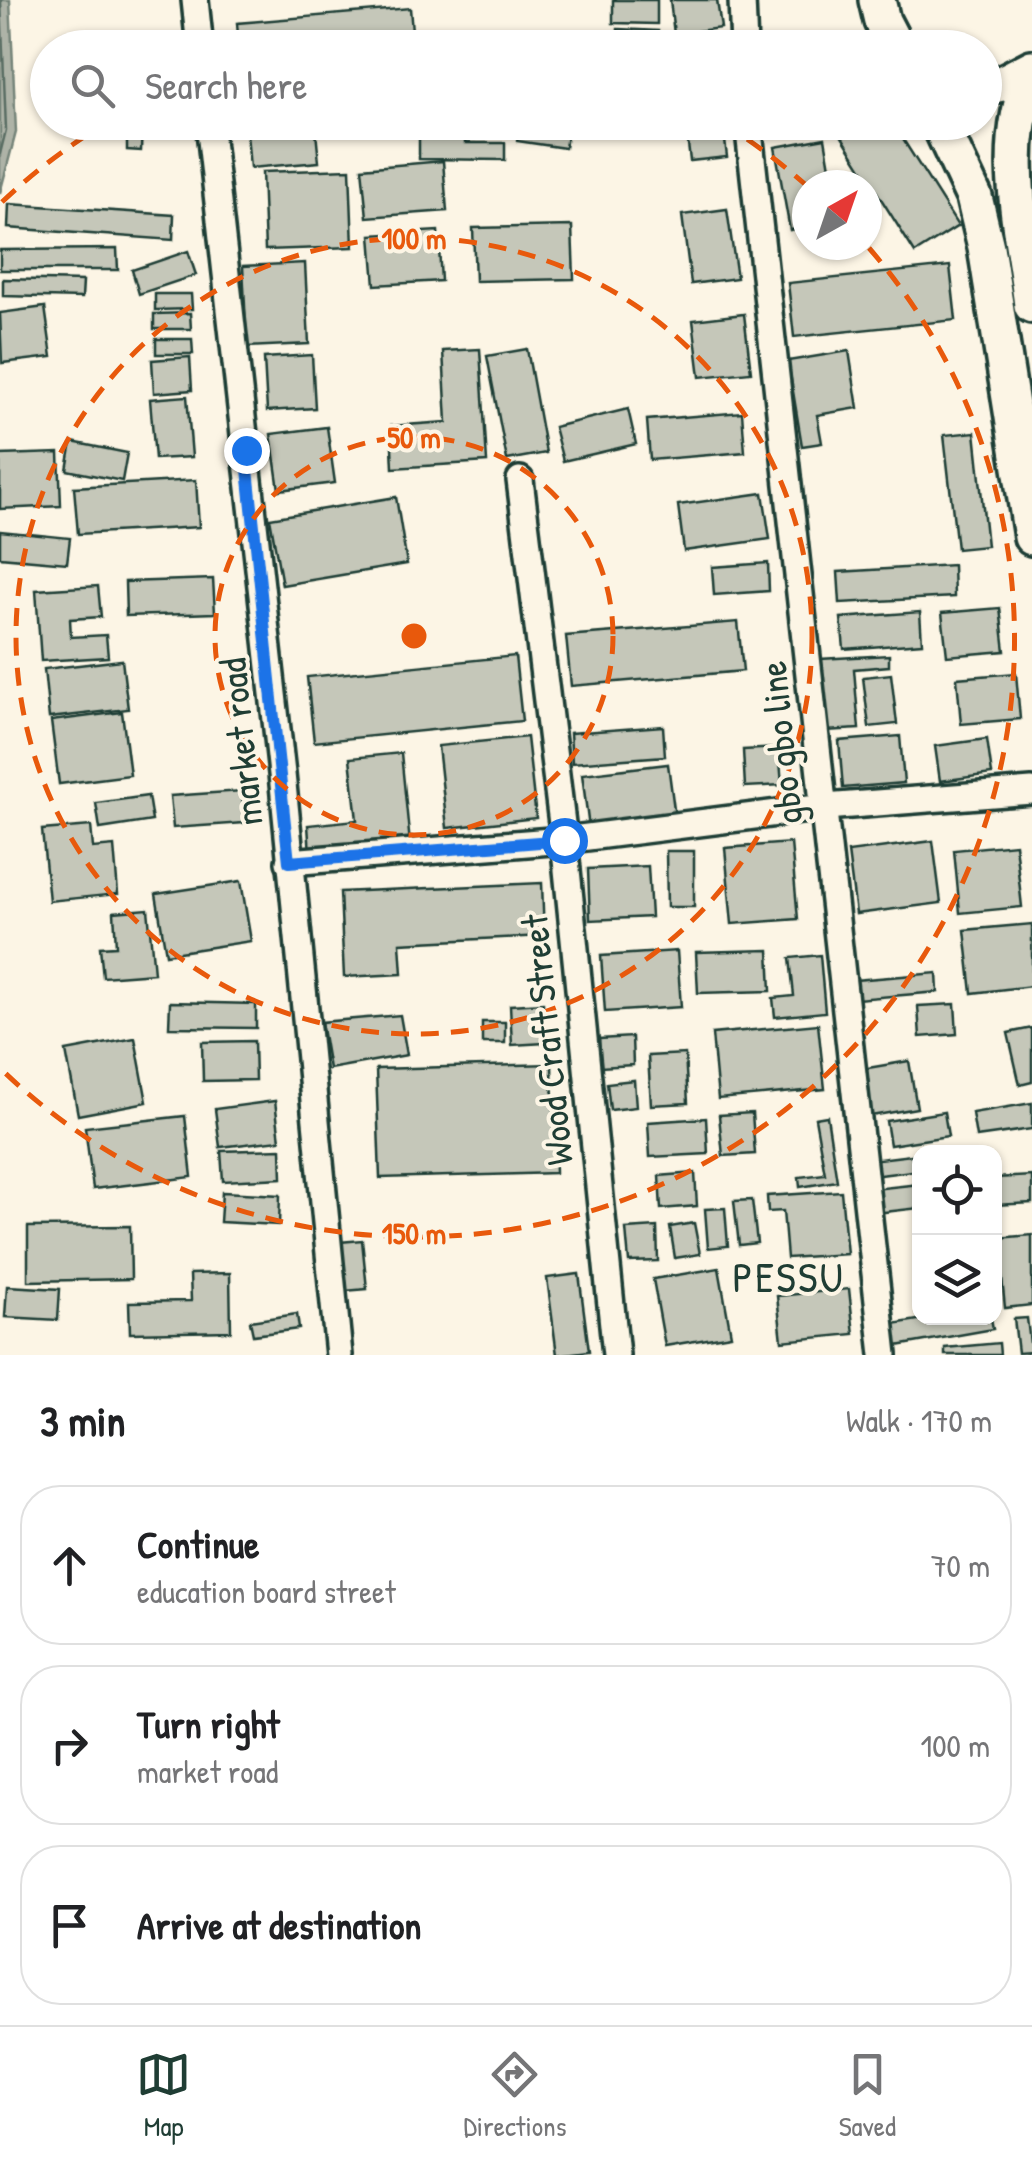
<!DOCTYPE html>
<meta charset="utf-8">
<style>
:root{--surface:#fff;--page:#f2f2f2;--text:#202124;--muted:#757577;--line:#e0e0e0;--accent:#1f3d34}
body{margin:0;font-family:"Patrick Hand",sans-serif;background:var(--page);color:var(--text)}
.controls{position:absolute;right:30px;bottom:30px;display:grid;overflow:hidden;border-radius:20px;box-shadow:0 2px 8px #0004}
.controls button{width:90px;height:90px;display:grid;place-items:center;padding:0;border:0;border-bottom:2px solid var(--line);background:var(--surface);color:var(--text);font:50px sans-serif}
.compass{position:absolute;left:792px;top:170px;width:90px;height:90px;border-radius:50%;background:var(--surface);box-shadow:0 2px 8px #0004;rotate:40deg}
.stop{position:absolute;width:30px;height:30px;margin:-22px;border:8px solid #1a73e8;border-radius:50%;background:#fff}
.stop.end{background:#1a73e8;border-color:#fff;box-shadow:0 2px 10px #0008}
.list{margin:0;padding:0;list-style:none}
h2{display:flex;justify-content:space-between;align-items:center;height:130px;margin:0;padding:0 40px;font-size:42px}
h2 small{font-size:32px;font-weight:400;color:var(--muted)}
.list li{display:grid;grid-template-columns:65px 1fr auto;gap:30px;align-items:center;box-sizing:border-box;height:160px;margin:0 20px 20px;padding:0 20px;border:2px solid var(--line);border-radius:40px}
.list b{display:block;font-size:38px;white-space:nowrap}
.list p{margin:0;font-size:32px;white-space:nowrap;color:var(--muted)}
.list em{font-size:32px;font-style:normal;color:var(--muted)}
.icon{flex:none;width:55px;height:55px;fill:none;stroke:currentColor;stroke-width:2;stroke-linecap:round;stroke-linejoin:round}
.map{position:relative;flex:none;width:1032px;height:1355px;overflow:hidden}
.search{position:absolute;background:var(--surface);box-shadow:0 2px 8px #0004;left:30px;right:30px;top:30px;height:110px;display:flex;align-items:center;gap:25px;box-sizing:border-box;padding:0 35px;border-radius:55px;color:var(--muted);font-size:38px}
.sheet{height:670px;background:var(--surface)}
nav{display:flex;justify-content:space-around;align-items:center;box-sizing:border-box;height:140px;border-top:2px solid var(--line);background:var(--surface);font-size:28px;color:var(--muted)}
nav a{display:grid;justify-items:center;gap:5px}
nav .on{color:var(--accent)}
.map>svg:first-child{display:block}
.water{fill:#aeb3a7;stroke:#758479;stroke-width:2.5}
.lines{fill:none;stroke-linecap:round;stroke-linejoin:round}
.shore{stroke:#586c62;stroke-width:2.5}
.building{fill:#c5c7b9;stroke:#1f3d34;stroke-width:2.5}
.minor-casing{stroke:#1f3d34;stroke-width:32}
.secondary-casing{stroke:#1f3d34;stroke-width:42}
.minor{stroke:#fcf5e5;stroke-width:25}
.secondary{stroke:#fcf5e5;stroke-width:35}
.route{stroke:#1a73e8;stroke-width:12}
.ring{fill:none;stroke:#e8590c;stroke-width:5;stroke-dasharray:18 12}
.labels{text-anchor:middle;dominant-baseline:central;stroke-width:8;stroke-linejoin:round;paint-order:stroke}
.street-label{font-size:38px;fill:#1f3d34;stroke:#fcf5e5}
.quarter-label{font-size:42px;letter-spacing:2.5px;fill:#1f3d34;stroke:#fcf5e5}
.centre{fill:#e8590c;stroke:#fcf5e5;stroke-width:5}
.ring-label{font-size:30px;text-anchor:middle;font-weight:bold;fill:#e8590c;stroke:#fcf5e5;stroke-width:8;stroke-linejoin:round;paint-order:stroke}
</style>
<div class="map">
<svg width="1032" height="1355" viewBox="0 0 1032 1355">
<rect width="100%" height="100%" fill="#fcf5e5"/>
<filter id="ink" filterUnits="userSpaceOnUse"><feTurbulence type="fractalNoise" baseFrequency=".01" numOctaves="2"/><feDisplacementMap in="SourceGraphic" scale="20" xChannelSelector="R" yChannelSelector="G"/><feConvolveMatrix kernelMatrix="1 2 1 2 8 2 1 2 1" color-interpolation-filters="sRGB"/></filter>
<g filter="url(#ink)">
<polygon class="water" points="0,0 10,0 16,132 0,193"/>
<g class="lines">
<polyline class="shore" points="0,154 6,130 1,0"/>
</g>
<g class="building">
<polygon points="613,0 657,0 657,24 613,23"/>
<polygon points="670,0 717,0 721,28 674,34"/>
<polygon points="410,8 413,43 366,48 239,48 237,23"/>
<polygon points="618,29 658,31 657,48 617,48"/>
<polygon points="127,122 142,122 141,151 127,150"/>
<polygon points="246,122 315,122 319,162 250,168"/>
<polygon points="419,122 465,122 465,143 505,143 505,160 419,159"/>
<polygon points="519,122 569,122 565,148 517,141"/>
<polygon points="836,122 892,122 958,226 915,253 834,124"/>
<polygon points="724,132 727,157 690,161 687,136"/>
<polygon points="825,138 833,185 807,185 807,227 790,230 775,147"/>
<polygon points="443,161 447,211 367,217 362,168"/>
<polygon points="350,169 353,247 265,250 262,172"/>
<polygon points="9,204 174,215 173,240 8,228"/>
<polygon points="727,209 737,278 691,284 682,215"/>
<polygon points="572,226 574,279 475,281 473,228"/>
<polygon points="438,231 441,281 375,285 371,235"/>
<polygon points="117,249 118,270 0,270 0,250"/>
<polygon points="188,251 196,275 139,294 132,270"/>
<polygon points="305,263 309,344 247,347 243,266"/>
<polygon points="950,266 956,320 794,337 788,283"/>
<polygon points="3,279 83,281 82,298 3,296"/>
<polygon points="155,294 191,294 192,309 155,310"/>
<polygon points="45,307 52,357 2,363 0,313"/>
<polygon points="190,313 191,329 154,329 154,314"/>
<polygon points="744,314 751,372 700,377 693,320"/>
<polygon points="156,339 192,339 193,354 156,354"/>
<polygon points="480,349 487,462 393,468 391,426 447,422 443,351"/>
<polygon points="527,349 546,453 507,460 487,356"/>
<polygon points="849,351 858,408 817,415 822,443 802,446 788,361"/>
<polygon points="312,355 315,408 267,411 264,358"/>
<polygon points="190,357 192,390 154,393 152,360"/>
<polygon points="187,396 192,457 155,459 150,399"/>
<polygon points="628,409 636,444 563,461 554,427"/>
<polygon points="742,412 745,452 650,460 647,420"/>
<polygon points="327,427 335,483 279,490 271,434"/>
<polygon points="975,432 987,546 957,549 944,435"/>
<polygon points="72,442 127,453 122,481 67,470"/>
<polygon points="59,453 61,506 0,509 0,455"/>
<polygon points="196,480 199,527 78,534 74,487"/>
<polygon points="763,493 770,539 684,551 678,505"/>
<polygon points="396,497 407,564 282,585 270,518"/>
<polygon points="0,531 70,538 67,563 0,557"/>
<polygon points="768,563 769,591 714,595 712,567"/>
<polygon points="953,565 954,597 840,603 838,572"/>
<polygon points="213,579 215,613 126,616 125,582"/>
<polygon points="98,586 101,617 70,619 71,637 106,635 108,657 41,661 36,590"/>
<polygon points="1000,608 1005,651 947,656 942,613"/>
<polygon points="920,612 922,643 844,649 841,618"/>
<polygon points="738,622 743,671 571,686 566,636"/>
<polygon points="889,655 889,666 854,669 859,729 825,731 820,659"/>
<polygon points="515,656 522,721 314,742 307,677"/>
<polygon points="122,660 128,709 49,718 44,669"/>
<polygon points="1016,673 1020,719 961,724 957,678"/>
<polygon points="891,674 897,724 869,727 863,677"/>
<polygon points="122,712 130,775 59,784 51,721"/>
<polygon points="663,726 665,756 572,763 570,733"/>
<polygon points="900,736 904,783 843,788 839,741"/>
<polygon points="527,737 536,818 447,828 438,746"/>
<polygon points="987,739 992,774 940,781 935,746"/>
<polygon points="779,748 782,785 745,787 743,750"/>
<polygon points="401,753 410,844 310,854 308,825 357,820 350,758"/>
<polygon points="668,764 675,817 589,828 582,774"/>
<polygon points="242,791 244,823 173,828 170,796"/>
<polygon points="148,796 152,821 100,829 96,803"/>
<polygon points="91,826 93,848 114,846 118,894 49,901 42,830"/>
<polygon points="933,841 941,903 856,914 848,852"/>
<polygon points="791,843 798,919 732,924 725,848"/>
<polygon points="1015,844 1022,907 960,913 954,850"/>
<polygon points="666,851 694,851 694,907 667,907"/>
<polygon points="648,866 651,917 590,920 588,869"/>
<polygon points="241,881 251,941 166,954 156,894"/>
<polygon points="542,883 544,936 400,943 402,974 344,977 340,892"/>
<polygon points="148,909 154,973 103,977 100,947 116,946 114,912"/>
<polygon points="1032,924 1032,986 972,993 965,930"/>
<polygon points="769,950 771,991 698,993 696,952"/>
<polygon points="677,951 681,1007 605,1012 601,956"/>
<polygon points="820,955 825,1012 775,1017 773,998 794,996 790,958"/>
<polygon points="937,973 938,992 857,999 855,980"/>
<polygon points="170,1002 256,1004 256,1028 169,1027"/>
<polygon points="543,1003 545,1043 512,1045 510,1005"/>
<polygon points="955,1004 957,1034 920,1037 918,1006"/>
<polygon points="400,1015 407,1055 329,1069 321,1022"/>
<rect x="482" y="1022" width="23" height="21"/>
<polygon points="818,1024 825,1089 718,1099 712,1034"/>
<polygon points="1032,1028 1032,1082 1020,1085 1008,1033"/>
<polygon points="632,1037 633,1065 600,1067 599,1039"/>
<polygon points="135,1038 147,1102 78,1115 66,1051"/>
<polygon points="254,1041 255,1080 203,1081 202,1042"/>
<polygon points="685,1054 688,1103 651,1105 648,1056"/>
<polygon points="909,1061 917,1108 871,1116 862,1069"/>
<polygon points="552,1064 555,1173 380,1178 376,1069"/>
<polygon points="634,1080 636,1107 610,1110 607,1083"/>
<polygon points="275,1101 280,1140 220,1147 215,1109"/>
<polygon points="1032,1103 1032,1129 976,1137 972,1113"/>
<polygon points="944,1112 948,1136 890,1145 886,1121"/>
<polygon points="752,1113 755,1154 723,1156 719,1115"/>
<polygon points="185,1116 192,1177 93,1189 85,1127"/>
<polygon points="827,1116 837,1181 800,1187 799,1177 825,1174 815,1118"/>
<polygon points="706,1118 708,1154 650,1157 648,1122"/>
<polygon points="281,1149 282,1178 223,1181 221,1151"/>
<polygon points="920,1154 920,1170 872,1176 870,1160"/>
<polygon points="695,1173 697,1206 661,1209 659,1176"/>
<polygon points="1032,1176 1032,1203 994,1205 994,1178"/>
<polygon points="920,1184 920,1208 875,1213 873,1189"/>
<polygon points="841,1191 847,1254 787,1258 783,1211 768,1212 767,1196"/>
<polygon points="222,1192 280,1195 279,1225 220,1222"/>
<polygon points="752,1200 757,1243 739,1245 734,1201"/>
<polygon points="725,1208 728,1246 708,1248 705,1209"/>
<polygon points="694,1223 700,1254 675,1258 670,1227"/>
<polygon points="130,1226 131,1279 28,1281 28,1227"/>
<polygon points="657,1227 658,1261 629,1262 626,1229"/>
<polygon points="1032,1235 1032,1305 1005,1308 998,1238"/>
<polygon points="362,1240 367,1289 345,1291 340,1242"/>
<polygon points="719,1268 731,1335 665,1346 653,1279"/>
<polygon points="230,1273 231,1331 130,1333 129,1302 191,1301 190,1274"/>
<polygon points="579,1274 589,1351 557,1355 547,1278"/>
<polygon points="7,1286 60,1289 58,1320 5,1317"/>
<polygon points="849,1289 854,1334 782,1341 777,1296"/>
<polygon points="297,1314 299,1329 253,1335 250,1321"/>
<polygon points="930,1318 991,1318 993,1329 897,1346 893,1324"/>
<polygon points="1027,1318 1031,1352 1018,1353 1014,1319"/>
<polygon points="999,1343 1000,1355 945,1355 945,1348"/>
</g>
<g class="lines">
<defs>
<g id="minor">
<polyline points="195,0 200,48"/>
<polyline points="742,0 744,48"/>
<polyline points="209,122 282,774 339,1355"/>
<polyline points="748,122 884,1355"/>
<polyline points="520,480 564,840 616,1355"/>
<polyline points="289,862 564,840 825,807 1032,791"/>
</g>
<g id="secondary">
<polyline points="877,0 882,21 896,48"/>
<path d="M1032,75C999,148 1023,230 1032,305"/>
<polyline points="984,87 1003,83 1032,68"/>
<polyline points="939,122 974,197 986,247 1032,537"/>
</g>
</defs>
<use href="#minor" class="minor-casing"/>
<use href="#secondary" class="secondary-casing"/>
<use href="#minor" class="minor"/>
<use href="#secondary" class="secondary"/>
</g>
</g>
<g class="lines" filter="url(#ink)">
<polyline class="route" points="246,450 289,862 564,840"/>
</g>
<g class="ring">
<circle cx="414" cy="636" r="199"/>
<circle cx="414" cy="636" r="398"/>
<path d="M2 202A598 598 0 0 1 106 123M310 47A598 598 0 0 1 518 47M722 123A598 598 0 0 1 806 185M869 248A598 598 0 0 1 2 1070"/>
</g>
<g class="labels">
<g class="street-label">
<text transform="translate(240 742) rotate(-96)">market road</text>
<text transform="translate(780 743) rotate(-96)">gbo gbo line</text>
<text transform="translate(546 1040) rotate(-96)">Wood Craft Street</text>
</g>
<g class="quarter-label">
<text x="789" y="1276">PESSU</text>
</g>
</g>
<circle cx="414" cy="636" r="15" class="centre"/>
<g class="ring-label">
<text x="414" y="249">100 m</text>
<text x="414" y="448">50 m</text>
<text x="414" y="1244">150 m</text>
</g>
</svg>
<div class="controls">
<button><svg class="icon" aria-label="locate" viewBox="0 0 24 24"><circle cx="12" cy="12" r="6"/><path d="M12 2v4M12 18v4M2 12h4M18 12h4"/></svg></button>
<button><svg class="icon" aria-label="layers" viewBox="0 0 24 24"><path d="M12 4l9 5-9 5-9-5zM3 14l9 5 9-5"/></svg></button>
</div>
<svg class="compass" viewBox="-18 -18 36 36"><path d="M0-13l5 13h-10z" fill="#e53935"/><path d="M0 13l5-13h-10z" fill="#757577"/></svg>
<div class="stop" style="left:564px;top:840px"></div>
<div class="stop end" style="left:246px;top:450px"></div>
<div class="search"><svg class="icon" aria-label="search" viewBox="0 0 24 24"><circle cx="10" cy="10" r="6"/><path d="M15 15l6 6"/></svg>Search here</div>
</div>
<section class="sheet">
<h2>3 min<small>Walk · 170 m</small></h2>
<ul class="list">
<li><svg class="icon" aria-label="ahead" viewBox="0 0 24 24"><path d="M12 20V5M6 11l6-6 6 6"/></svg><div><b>Continue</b><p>education board street</p></div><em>70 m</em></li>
<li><svg class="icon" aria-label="right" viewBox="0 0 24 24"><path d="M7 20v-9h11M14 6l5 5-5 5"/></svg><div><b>Turn right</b><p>market road</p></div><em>100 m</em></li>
<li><svg class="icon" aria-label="arrive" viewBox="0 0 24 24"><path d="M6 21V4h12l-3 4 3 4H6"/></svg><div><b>Arrive at destination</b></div></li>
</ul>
</section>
<nav>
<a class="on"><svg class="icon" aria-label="map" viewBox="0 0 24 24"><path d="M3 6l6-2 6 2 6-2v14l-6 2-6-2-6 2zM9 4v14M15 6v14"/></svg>Map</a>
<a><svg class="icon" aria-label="directions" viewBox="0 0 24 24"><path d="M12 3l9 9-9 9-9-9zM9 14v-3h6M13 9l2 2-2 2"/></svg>Directions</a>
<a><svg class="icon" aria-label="saved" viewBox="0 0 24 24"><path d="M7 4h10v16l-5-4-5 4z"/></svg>Saved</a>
</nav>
